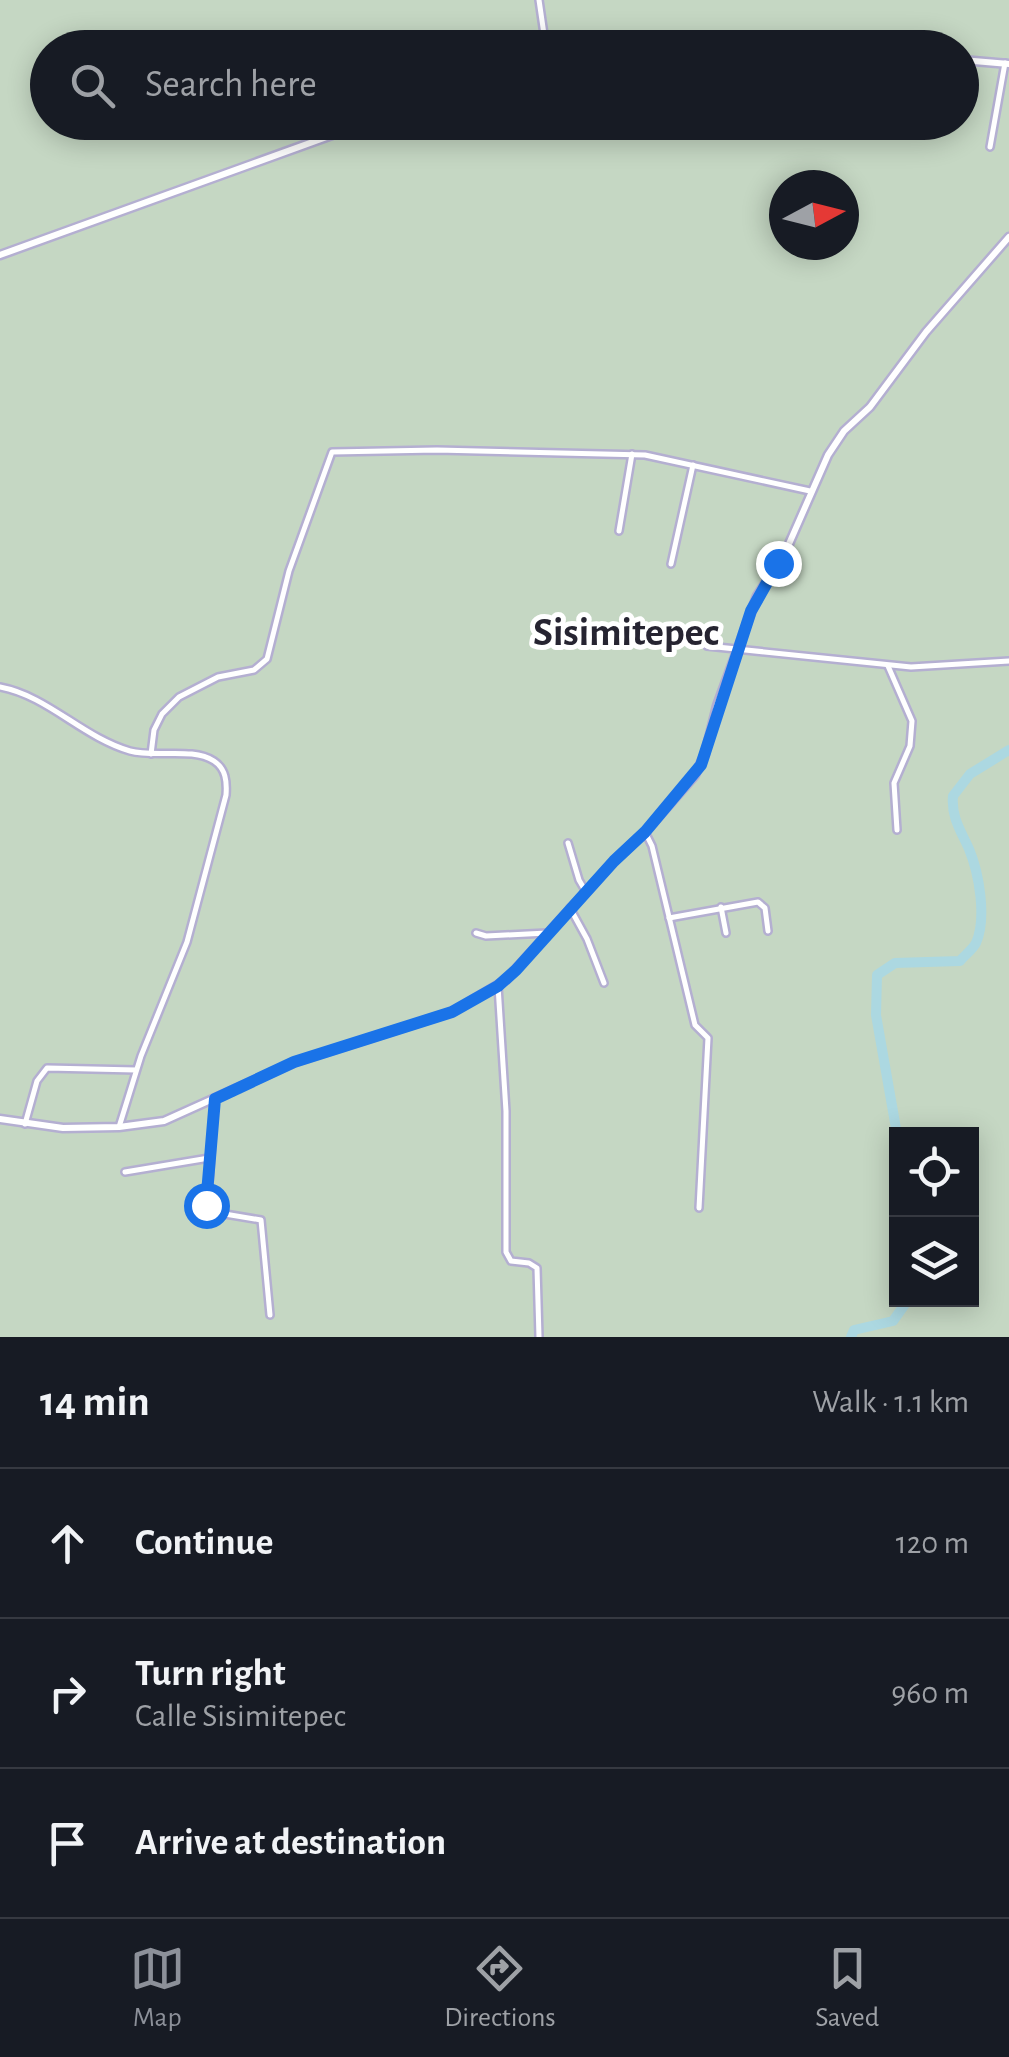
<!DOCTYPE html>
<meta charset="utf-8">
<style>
:root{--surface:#171b24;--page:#20242c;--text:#f1f3f6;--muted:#9ea1a6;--line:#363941;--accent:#8c9099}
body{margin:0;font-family:"Alegreya Sans",sans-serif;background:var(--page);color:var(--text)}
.controls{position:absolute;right:30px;bottom:30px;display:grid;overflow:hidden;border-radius:0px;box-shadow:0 5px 25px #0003}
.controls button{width:90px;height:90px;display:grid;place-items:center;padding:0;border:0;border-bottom:2px solid var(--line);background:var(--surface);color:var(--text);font:50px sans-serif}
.compass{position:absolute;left:769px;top:170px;width:90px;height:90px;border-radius:50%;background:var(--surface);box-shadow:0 5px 25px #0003;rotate:83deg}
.stop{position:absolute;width:30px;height:30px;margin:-22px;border:8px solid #1a73e8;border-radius:50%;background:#fff}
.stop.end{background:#1a73e8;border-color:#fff;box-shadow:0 2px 10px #0008}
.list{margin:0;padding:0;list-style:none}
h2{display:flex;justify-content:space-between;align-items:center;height:130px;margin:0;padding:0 40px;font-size:42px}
h2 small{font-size:32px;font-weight:400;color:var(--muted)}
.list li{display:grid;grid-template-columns:65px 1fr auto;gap:30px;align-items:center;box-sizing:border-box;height:150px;padding:0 40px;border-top:2px solid var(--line)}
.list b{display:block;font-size:38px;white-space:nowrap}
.list p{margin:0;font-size:32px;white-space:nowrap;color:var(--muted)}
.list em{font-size:32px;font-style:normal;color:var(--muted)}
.icon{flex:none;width:55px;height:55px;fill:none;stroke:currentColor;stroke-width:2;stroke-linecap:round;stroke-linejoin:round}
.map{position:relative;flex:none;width:1009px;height:1337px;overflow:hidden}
.search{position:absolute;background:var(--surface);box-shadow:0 5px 25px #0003;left:30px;right:30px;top:30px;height:110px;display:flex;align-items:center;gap:25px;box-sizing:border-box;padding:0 35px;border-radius:55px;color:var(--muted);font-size:38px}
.sheet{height:580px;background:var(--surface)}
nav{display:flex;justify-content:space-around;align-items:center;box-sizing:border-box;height:140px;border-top:2px solid var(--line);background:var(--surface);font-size:28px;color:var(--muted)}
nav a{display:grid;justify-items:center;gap:5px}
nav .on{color:var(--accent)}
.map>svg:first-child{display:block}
.green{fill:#c5d7c3;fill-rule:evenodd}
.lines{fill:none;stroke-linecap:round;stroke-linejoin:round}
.river{stroke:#acd8e1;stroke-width:10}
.minor-casing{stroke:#b4afd1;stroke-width:10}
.tertiary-casing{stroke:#b4afd1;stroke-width:11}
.minor{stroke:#fff;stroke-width:5}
.tertiary{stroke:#fff;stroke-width:6}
.route{stroke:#1a73e8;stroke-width:12}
.labels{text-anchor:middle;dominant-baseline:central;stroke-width:10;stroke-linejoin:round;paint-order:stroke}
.quarter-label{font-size:40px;font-weight:bold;fill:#262431;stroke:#fff}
</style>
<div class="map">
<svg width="1009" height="1337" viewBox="0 0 1009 1337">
<rect width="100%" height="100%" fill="#fbfbfb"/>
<path class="green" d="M0,0H1009V1337H0ZM48,48H962V122H48ZM784,185H844V245H784ZM896,1134H972V1300H896Z"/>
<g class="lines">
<g class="river">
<path d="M897,1134L876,1015L877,975L895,963L960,961C965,955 973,949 976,943C987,918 979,873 969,849C961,831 951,817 953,796L970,774L1009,750"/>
<polyline points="851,1337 854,1330 893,1321 908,1300"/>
</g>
<defs>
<g id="minor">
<polyline points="539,0 546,48"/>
<polyline points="990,147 1005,63"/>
<polyline points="619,531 632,454"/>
<polyline points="671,564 693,465"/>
<polyline points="707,646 911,667 1009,661"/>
<polyline points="888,666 912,721 910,746 894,783 897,830"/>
<path d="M0,687C48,696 82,737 130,751C156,758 192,747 214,761C226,769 227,782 226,795L187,942L141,1056L119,1127"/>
<polyline points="151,754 154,730 162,714 179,697 218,677 254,670 267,659 289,571 332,452 437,450 645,455 810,491"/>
<polyline points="645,832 652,846 695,1025 708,1038 699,1208"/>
<polyline points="568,843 579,880 586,892"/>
<polyline points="721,907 726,933"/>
<polyline points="570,908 587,939 604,983"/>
<polyline points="669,918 758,902 765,908 768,931"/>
<polyline points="476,933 486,936 547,933"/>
<polyline points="498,986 506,1111 506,1252 511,1261 529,1263 537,1268 539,1337"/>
<polyline points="215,1099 207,1211 261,1220 270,1315"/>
<polyline points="25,1124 37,1081 47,1068 136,1070"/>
<polyline points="125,1172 209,1158"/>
</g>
<g id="tertiary">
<polyline points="704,48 761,38 876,48"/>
<polyline points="962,60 1009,64"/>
<polyline points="0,255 368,122"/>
<polyline points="0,1119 63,1128 119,1127 164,1121 295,1062 452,1012 506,980 614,861 645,832 695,775 705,754 717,706 757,596 785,553 828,455 844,431 870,407 926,332 1009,237"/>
</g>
</defs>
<use href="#minor" class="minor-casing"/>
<use href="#tertiary" class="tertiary-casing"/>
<use href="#minor" class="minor"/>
<use href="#tertiary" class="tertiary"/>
</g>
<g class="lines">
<polyline class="route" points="206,1205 215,1099 294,1062 452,1012 498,986 516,970 614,861 645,832 701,765 751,611 778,563"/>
</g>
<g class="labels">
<g class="quarter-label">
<text x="626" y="633">Sisimitepec</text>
</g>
</g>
</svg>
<div class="controls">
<button><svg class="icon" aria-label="locate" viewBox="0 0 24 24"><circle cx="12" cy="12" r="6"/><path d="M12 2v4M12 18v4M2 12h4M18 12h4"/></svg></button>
<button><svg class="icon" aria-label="layers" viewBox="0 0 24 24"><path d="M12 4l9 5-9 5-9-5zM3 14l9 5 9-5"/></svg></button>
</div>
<svg class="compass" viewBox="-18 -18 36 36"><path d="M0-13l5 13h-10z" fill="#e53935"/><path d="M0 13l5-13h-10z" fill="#9ea1a6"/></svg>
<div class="stop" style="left:206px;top:1205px"></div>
<div class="stop end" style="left:778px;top:563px"></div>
<div class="search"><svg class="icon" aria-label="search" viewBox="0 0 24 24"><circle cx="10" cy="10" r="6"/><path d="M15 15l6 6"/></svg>Search here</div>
</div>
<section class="sheet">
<h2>14 min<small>Walk · 1.1 km</small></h2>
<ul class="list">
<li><svg class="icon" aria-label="ahead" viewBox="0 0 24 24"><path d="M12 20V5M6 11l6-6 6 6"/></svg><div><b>Continue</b></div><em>120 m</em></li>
<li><svg class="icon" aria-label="right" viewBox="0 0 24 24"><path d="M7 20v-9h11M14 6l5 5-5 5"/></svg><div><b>Turn right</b><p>Calle Sisimitepec</p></div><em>960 m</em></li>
<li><svg class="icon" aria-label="arrive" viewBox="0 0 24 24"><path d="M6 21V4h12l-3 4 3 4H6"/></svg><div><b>Arrive at destination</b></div></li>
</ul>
</section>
<nav>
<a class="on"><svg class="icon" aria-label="map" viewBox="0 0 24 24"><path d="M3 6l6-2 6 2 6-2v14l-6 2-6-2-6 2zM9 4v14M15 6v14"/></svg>Map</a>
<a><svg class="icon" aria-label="directions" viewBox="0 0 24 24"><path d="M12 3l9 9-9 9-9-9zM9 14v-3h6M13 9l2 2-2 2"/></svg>Directions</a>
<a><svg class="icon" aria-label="saved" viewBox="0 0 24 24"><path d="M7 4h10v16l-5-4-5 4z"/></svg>Saved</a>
</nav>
